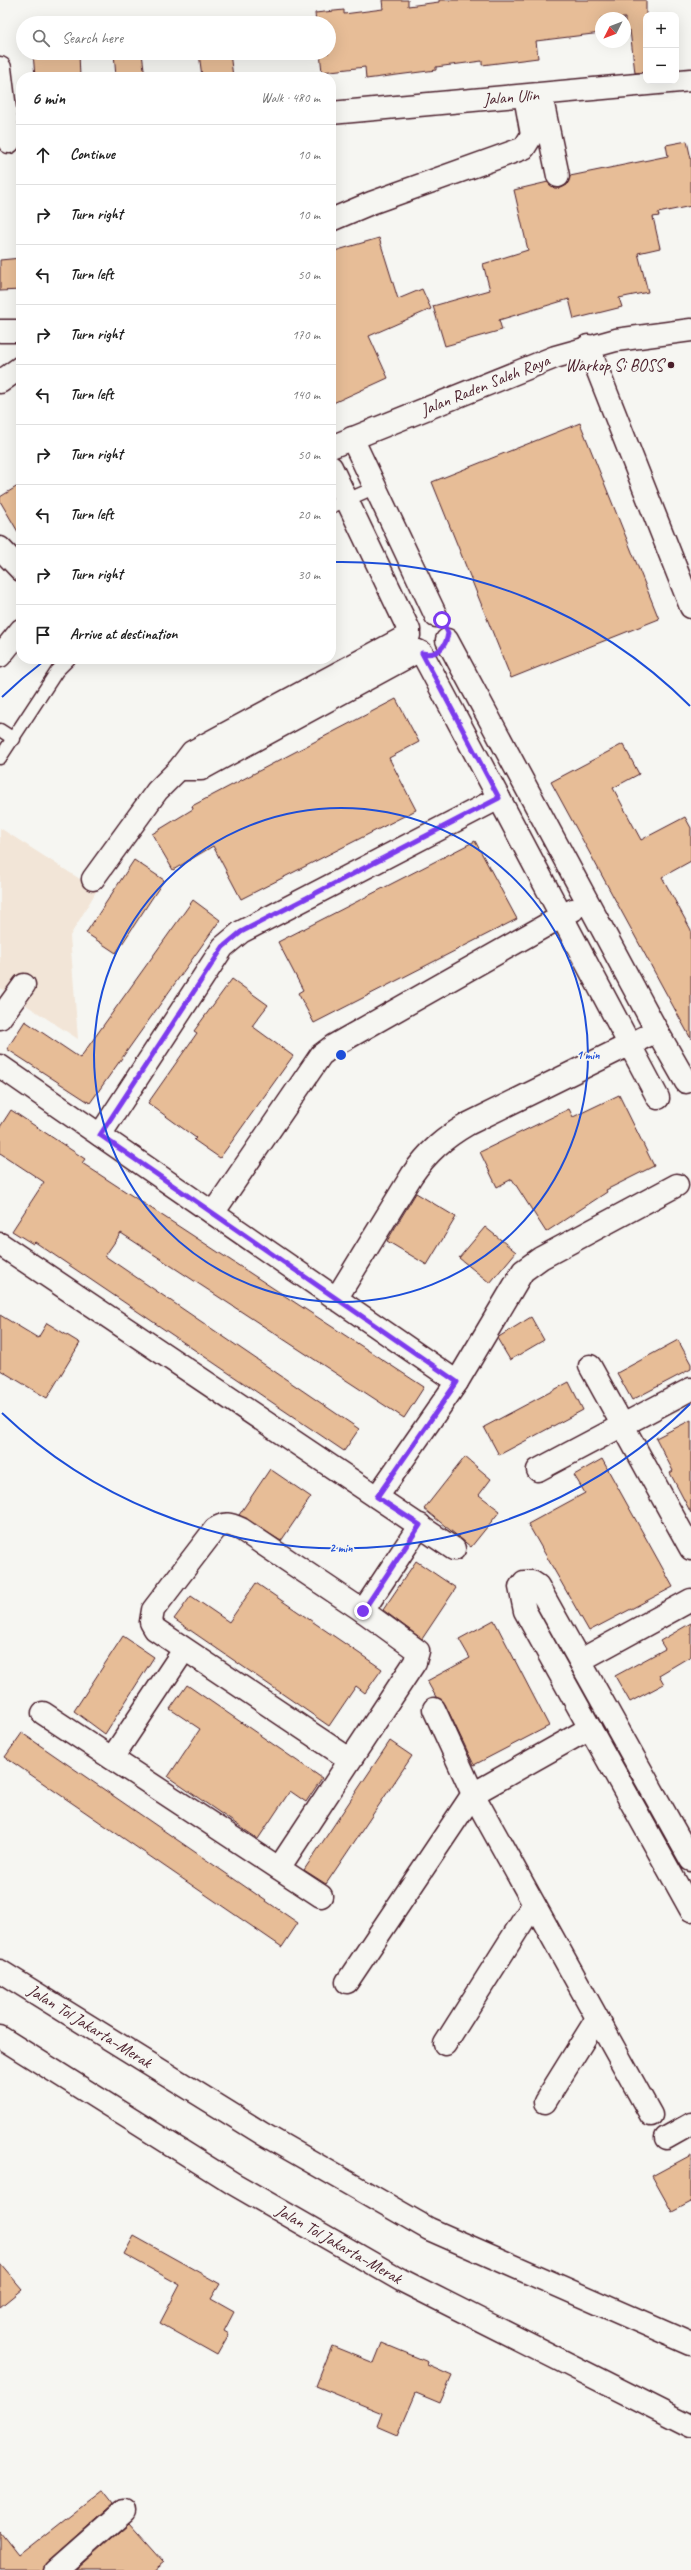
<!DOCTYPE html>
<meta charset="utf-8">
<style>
:root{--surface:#fff;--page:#f6f6f6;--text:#222;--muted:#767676;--line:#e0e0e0}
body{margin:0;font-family:Caveat,sans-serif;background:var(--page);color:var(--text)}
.controls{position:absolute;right:12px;top:12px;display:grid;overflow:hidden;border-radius:8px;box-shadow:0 4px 16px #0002}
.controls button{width:36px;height:36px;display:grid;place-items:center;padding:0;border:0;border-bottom:1px solid var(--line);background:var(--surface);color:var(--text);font:20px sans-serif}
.compass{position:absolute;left:595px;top:12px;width:36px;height:36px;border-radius:50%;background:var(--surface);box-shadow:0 4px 16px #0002;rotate:228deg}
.stop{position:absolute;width:12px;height:12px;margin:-9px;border:3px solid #7c3aed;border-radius:50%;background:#fff}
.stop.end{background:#7c3aed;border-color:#fff;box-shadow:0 1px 4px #0008}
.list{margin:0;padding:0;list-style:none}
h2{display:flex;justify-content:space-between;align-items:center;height:52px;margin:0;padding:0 16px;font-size:17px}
h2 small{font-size:13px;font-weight:400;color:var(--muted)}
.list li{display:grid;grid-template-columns:26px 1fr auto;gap:12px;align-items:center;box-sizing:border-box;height:60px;padding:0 16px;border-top:1px solid var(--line)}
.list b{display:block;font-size:15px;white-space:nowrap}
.list em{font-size:13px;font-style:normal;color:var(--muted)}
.icon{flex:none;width:22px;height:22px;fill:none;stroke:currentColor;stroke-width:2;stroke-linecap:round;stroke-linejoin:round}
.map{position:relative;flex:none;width:691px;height:2570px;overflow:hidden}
.search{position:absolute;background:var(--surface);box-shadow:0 4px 16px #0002;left:16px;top:16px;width:320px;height:44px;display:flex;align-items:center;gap:10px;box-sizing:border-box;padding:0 14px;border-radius:22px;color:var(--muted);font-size:15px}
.panel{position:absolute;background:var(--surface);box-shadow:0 4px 16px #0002;left:16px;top:72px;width:320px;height:592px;border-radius:16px}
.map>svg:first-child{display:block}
.built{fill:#f2e5d7}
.building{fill:#e7bd97;stroke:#4a1f2b}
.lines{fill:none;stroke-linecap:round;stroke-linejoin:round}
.lane-casing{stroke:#4a1f2b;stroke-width:15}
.street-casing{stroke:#4a1f2b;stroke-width:25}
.secondary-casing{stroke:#4a1f2b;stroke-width:25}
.highway-casing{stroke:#4a1f2b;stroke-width:25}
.lane{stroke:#f6f6f2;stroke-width:12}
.street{stroke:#f6f6f2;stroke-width:22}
.secondary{stroke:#f6f6f2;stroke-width:22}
.highway{stroke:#f6f6f2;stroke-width:22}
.route{stroke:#7c3aed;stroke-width:5}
.ring{fill:none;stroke:#1d4ed8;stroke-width:2}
.poi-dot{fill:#4a1f2b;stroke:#f6f6f2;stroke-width:1.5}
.labels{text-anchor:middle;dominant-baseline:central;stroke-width:3.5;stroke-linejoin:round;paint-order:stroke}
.street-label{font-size:17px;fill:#4a1f2b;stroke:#f6f6f2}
.poi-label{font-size:17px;fill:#4a1f2b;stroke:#f6f6f2;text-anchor:end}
.centre{fill:#1d4ed8;stroke:#f6f6f2;stroke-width:2}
.ring-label{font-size:12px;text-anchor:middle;font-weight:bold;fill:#1d4ed8;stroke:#f6f6f2;stroke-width:3.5;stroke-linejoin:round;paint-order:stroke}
</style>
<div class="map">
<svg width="691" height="2570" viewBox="0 0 691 2570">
<rect width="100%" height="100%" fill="#f6f6f2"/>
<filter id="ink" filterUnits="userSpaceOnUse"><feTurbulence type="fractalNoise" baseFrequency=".025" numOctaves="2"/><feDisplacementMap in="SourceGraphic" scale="8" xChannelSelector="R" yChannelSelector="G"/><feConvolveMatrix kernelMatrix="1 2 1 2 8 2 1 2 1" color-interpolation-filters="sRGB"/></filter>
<g filter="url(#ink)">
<polygon class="built" points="0,828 97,890 70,936 78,1039 0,988"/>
<g class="building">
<polygon points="382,0 408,0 408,6 439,2 439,0 646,0 646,72 635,73 630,30 625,31 625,18 601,18 601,33 536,41 538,58 482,65 482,61 436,67 436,70 366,79 365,67 322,72 320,53 329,53 329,23 316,23 315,13 344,10 344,14 383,9"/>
<polygon points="33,53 79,53 80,77 35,77"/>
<polygon points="114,53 142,53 145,77 116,77"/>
<polygon points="199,53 230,53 233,77 202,77"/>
<polygon points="687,141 691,159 691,206 658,213 659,216 653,217 660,248 638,253 648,292 619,298 622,307 574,319 569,299 499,320 502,330 445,346 433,306 490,290 483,264 528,250 514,190 548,182 554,188 561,188 567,185 570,176 668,156 666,145"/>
<polygon points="379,238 398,299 422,289 431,309 369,336 388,378 331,404 331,252"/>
<polygon points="21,258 21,290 0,291 0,260"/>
<polygon points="580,423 659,619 511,678 432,482"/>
<polygon points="21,484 21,537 0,501 0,497"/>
<polygon points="396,699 419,742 389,758 416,810 241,899 213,846 173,870 152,834 193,809 192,806"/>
<polygon points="623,744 639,774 613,788 641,840 685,817 691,828 691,861 662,877 691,930 691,1039 551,782"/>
<polygon points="475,841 517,919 314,1023 298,993 303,990 278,942"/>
<polygon points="134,860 164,880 116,953 86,933"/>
<polygon points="193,900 220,920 90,1103 7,1049 25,1021 80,1058"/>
<polygon points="232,979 268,1005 252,1026 293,1056 220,1158 194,1140 196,1138 148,1103 197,1033 194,1031"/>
<polygon points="619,1095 654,1166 606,1190 607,1192 546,1232 512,1179 497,1187 480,1152 569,1109 573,1117"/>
<polygon points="11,1110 85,1159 82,1163 424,1387 404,1418 121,1233 105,1256 359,1429 344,1451 35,1242 33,1244 12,1231 44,1182 0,1153 0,1127"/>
<polygon points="416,1193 456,1217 427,1265 387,1241"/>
<polygon points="485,1227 516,1252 490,1283 459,1258"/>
<polygon points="0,1315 38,1338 47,1323 80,1343 47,1398 0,1370"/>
<polygon points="531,1317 544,1340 510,1360 497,1338"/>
<polygon points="678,1340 691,1364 691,1369 632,1400 617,1373"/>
<polygon points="569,1382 583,1410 499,1455 484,1427"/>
<polygon points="691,1420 691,1513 670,1473 673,1471 656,1438"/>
<polygon points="465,1457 491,1479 479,1495 500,1511 471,1547 424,1509"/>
<polygon points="602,1459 673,1587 589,1631 528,1524 585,1493 574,1475"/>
<polygon points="270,1469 311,1497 281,1541 239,1515"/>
<polygon points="416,1561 456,1588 422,1639 383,1610"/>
<polygon points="256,1583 382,1669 365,1693 356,1686 329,1726 174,1619 191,1596 229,1622"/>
<polygon points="494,1620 549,1726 474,1765 445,1704 436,1697 427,1681 470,1658 459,1639"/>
<polygon points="691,1623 691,1656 659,1675 664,1684 630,1702 615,1676 665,1649 660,1641"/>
<polygon points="123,1636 154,1657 105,1734 74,1711"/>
<polygon points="187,1685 322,1778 306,1802 290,1791 258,1839 168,1777 200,1729 170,1709"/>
<polygon points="22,1733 298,1923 282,1947 5,1757"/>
<polygon points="390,1741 412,1756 326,1884 304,1870"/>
<polygon points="691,2155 691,2202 672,2212 652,2176"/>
<polygon points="134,2236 220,2284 211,2299 234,2312 224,2331 229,2334 217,2355 160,2323 180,2285 124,2254"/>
<polygon points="0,2263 22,2289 0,2307"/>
<polygon points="382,2343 428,2362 427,2365 452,2376 440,2403 416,2393 398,2435 377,2426 382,2413 316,2386 332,2346 374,2363"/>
<polygon points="103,2489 114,2503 49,2561 45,2570 0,2570 0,2531 19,2555"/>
<polygon points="129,2523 163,2561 152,2570 76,2570"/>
</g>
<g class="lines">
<defs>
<g id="lane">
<polyline points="331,507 376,487"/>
<polyline points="0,730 14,739"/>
<polyline points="0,758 57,671 69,659"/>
</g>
<g id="street">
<polyline points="0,68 9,142"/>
<polyline points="541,95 558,176"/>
<polyline points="331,113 691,80"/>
<polyline points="331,220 371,203 524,148 532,135 525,96"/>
<polyline points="0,331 21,331"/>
<polyline points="588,346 691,607"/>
<polyline points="0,382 21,367"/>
<polyline points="352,438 436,616"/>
<polyline points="331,467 409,630"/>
<polyline points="0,548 21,570"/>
<polyline points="422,653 658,1098"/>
<polyline points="179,769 201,769 418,651"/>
<polyline points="93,879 157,791 179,769 192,752 409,635"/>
<polyline points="0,1018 24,985"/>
<polyline points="657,1031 686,1082"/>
<polyline points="0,1066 457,1382"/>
<polyline points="100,1135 223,947 241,932 499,798"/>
<polyline points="213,1213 321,1055 333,1046 573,910"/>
<polyline points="0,1244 454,1549"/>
<path d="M336,1299L412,1175C428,1152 444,1138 468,1124L657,1031L447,640"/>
<polyline points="590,1366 691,1549"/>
<polyline points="538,1470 691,1389"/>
<polyline points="377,1497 457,1382 523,1271 541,1258 677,1185"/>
<polyline points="363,1611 420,1525"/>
<polyline points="581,1660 691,1600"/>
<polyline points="434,1709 473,1794 651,2115"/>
<polyline points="43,1713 321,1896"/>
<polyline points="112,1758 184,1650"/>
<polyline points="691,1860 538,1586 532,1582 524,1582 520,1587 525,1611 691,1910"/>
<path d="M279,1868L415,1662L418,1651L363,1611L241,1529C230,1524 225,1522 215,1529L153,1610L151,1622L155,1629L349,1759"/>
<polyline points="347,1982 473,1794 590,1728"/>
<polyline points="445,2044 533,1905"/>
<polyline points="545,2102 596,2020"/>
<polyline points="666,2138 691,2124"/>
<polyline points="57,2570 124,2511"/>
</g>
<g id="secondary">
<polyline points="331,447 555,357 616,340 691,330"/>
<polyline points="0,656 21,630"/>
</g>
<g id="highway">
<polyline points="0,1971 263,2134 429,2229 691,2344"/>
<polyline points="0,2037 234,2184 401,2280 691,2426"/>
</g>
</defs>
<use href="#lane" class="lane-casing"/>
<use href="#street" class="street-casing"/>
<use href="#secondary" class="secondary-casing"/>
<use href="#highway" class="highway-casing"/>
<use href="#lane" class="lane"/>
<use href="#street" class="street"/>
<use href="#secondary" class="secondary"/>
<use href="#highway" class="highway"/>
</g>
</g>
<g class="lines" filter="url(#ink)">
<path class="route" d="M363,1611L420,1525L377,1497L457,1382L100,1135L223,947L241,932L499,798L422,653C437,656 446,648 448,633L442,620"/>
</g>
<g class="ring">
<circle cx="341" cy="1055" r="247"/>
<path d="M690 1404A493 493 0 0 1 2 1413M2 697A493 493 0 0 1 44 661M332 562A493 493 0 0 1 690 706"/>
</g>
<circle class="poi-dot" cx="671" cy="365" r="4"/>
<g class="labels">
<g class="street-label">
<text transform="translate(511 97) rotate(-5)">Jalan Ulin</text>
<text transform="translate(485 385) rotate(-22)">Jalan Raden Saleh Raya</text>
<text transform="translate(90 2026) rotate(32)">Jalan Tol Jakarta–Merak</text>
<text transform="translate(339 2244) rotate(30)">Jalan Tol Jakarta–Merak</text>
</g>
<g class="poi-label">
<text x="663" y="365">Warkop Si BOSS</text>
</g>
</g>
<circle cx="341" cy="1055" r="6" class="centre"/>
<g class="ring-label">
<text x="588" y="1059">1 min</text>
<text x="341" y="1552">2 min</text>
</g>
</svg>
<div class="controls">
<button>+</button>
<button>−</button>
</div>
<svg class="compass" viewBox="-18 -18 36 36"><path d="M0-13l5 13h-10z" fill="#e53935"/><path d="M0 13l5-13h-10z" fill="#767676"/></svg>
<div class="stop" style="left:442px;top:620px"></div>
<div class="stop end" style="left:363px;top:1611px"></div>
<div class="search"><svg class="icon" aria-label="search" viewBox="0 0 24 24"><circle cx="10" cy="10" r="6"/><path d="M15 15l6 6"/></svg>Search here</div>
<section class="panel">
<h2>6 min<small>Walk · 480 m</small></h2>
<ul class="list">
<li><svg class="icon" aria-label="ahead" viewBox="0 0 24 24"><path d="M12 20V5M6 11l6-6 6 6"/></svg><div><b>Continue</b></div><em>10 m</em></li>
<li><svg class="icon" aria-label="right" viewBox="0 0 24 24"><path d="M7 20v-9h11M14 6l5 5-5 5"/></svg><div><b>Turn right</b></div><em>10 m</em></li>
<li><svg class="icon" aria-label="left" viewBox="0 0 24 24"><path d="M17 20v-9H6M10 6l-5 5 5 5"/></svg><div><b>Turn left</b></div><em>50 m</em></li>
<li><svg class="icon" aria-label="right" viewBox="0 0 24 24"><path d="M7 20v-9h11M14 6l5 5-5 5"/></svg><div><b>Turn right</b></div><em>170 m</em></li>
<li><svg class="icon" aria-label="left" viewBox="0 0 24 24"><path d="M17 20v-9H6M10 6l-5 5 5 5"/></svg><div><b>Turn left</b></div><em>140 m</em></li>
<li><svg class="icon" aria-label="right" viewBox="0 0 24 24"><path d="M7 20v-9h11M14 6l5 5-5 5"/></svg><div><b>Turn right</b></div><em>50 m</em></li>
<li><svg class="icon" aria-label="left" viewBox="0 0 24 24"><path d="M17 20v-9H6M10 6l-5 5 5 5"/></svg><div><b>Turn left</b></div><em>20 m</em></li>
<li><svg class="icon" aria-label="right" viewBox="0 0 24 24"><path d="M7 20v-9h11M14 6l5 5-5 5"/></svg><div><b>Turn right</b></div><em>30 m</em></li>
<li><svg class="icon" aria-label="arrive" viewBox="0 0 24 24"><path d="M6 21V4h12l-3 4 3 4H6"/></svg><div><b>Arrive at destination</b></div></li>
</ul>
</section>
</div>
